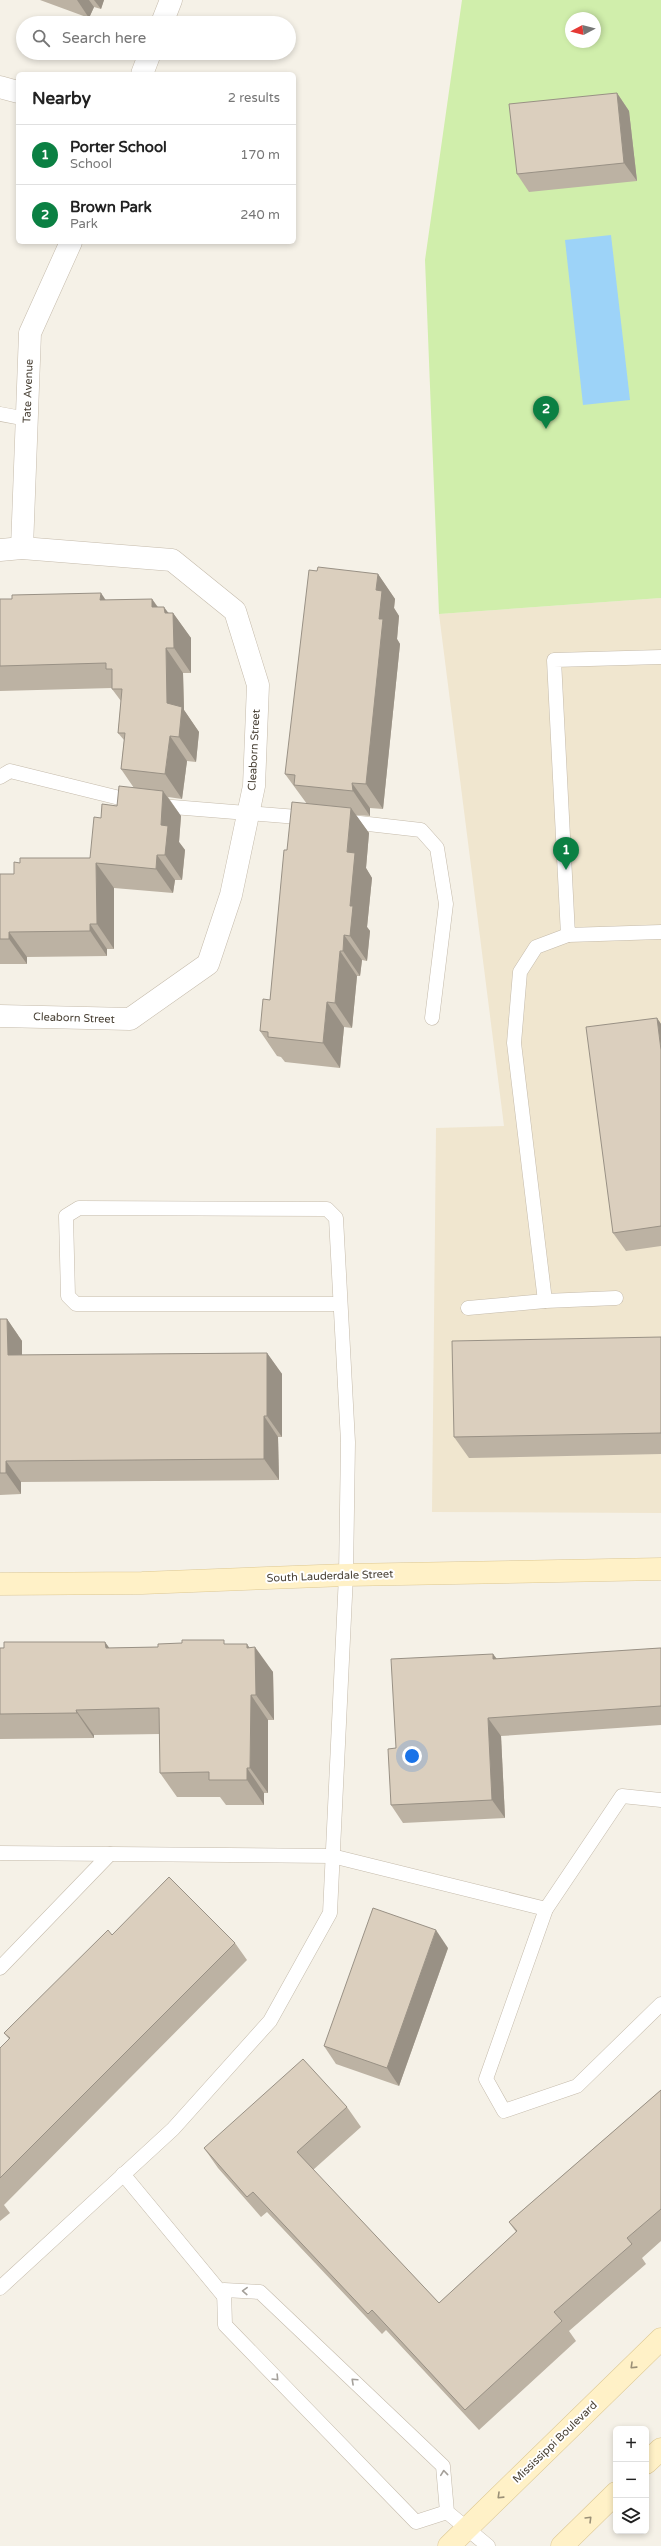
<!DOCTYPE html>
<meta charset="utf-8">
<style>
:root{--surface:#fff;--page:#f6f6f6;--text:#222;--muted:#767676;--line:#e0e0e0;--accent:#0b8043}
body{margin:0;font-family:"Varela Round",sans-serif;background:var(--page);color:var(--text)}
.controls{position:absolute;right:12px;bottom:12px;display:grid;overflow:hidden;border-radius:6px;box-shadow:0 2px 6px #0003}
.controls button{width:36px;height:36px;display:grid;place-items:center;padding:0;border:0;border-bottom:1px solid var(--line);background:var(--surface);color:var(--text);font:20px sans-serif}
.compass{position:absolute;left:565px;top:12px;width:36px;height:36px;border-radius:50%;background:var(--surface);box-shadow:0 2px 6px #0003;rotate:263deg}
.you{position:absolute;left:412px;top:1756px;width:14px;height:14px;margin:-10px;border:3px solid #fff;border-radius:50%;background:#1a73e8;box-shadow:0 0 0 6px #1a73e833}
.badge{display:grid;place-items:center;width:26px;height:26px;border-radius:50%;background:var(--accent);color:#fff;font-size:13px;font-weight:700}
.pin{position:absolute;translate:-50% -33px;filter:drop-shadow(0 1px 2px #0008)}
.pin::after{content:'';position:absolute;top:21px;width:14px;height:12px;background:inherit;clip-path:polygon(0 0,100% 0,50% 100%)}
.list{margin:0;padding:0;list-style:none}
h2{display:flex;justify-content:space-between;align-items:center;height:52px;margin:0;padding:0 16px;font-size:17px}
h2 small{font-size:13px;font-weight:400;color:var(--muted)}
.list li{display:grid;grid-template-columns:26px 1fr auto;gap:12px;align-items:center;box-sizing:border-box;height:60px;padding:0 16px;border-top:1px solid var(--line)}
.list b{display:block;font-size:15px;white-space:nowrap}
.list p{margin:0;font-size:13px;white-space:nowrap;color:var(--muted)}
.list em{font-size:13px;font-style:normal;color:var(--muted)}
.icon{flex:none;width:22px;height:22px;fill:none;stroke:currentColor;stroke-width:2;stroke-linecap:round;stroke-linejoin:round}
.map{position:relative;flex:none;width:661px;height:2546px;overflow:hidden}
.search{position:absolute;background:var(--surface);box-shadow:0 2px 6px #0003;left:16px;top:16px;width:280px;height:44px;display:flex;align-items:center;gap:10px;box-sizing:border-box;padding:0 14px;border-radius:22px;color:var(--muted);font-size:15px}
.panel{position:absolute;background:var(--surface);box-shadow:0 2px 6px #0003;left:16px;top:72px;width:280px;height:172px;border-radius:6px}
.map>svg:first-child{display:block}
.education{fill:#f0e6cf}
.green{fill:#d0eeab;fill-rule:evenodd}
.water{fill:#9dd3f8}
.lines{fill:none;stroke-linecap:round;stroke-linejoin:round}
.lane-casing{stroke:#c5bbab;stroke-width:15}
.street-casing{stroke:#c5bbab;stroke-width:23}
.secondary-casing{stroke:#ddc893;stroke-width:23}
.lane{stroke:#fff;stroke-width:14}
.street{stroke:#fff;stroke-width:22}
.secondary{stroke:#fff1c7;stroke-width:22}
.wall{fill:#bcb2a3}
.shaded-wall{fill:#999185}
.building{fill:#dbcfbe;stroke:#999185}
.oneway{stroke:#a4a09a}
.oneway2{stroke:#9b9077}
.labels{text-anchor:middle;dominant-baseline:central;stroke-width:4;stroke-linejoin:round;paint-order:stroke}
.street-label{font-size:11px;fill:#494135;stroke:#fff}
</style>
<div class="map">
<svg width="661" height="2546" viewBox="0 0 661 2546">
<rect width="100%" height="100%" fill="#f5f1e7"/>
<polygon class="education" points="661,598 661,1513 432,1512 436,1128 504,1126 439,614"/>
<path class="green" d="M462,0H661V598L439,614L425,260ZM571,18H595V42H571Z"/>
<polygon class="water" points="611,235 630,400 583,405 565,240"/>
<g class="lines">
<defs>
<g id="lane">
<polyline points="0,414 27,419"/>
<polyline points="661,657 554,660 568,935 661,932"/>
<polyline points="0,777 10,771 148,805 310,818"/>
<polyline points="342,821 421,830 437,848 446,904 432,1018"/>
<polyline points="545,1301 616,1298"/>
<polyline points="468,1308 545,1301 514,1043 520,972 536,947 568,935"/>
<polyline points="661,1800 622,1796 546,1909 486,2079 504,2111 577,2086 661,2004"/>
<polyline points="0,1853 332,1856 546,1909"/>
<polyline points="0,1968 110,1854"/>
<polyline points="123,2174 223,2295"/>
<polyline points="0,2288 173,2129 270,2021 330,1913 346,1575 348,1442 336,1218 327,1209 79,1208 66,1216 68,1296 76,1304 340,1304"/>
<polyline points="447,2512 416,2522 225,2325 224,2290 260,2292 443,2466 447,2512 488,2546"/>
</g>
<g id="street">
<polyline points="162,23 171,0"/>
<polyline points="142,74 150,53"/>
<polyline points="0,87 18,92"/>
<polyline points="22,548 30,333 71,242"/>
<polyline points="0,550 22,548 172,560 235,611 258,685 254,786 231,895 208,964 130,1019 0,1016"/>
</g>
<g id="secondary">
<polyline points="0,1584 142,1583 346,1575 661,1569"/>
<polyline points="646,2463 661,2449"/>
<polyline points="449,2546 661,2339"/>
<polyline points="562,2546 616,2493"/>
</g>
</defs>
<use href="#lane" class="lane-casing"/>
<use href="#street" class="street-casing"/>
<use href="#secondary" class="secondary-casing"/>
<use href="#lane" class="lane"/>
<use href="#street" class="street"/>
<use href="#secondary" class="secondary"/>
</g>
<g class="wall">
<polygon points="40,0 104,0 101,9 94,7 89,18"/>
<polygon points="617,93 629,111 637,181 529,192 517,174"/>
<polygon points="317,571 378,574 395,599 394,608 399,616 397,639 400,644 383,809 370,808 370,816 356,815 369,833 366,868 372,878 367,927 370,931 367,961 362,960 360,976 357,976 352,1028 344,1027 340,1068 285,1062 281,1057 277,1056 260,1031 270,1000 287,850 307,804 285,774"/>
<polygon points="0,599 106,600 152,599 158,607 169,613 173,613 191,638 191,673 183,673 184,710 199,732 196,762 187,761 182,799 168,797 181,816 179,842 185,850 182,880 175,880 173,893 114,888 114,949 107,949 107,956 27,957 27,964 0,964 0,874 14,874 20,863 90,858 101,818 117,806 134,788 121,769 124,740 118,733 121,701 112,689 112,688 0,691"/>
<polygon points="657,1018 661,1024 661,1246 626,1251 613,1233"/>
<polygon points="0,1319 7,1319 22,1341 22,1355 267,1353 282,1374 282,1437 278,1437 279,1480 21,1482 21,1494 0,1495"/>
<polygon points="661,1337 661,1454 469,1458 454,1437"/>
<polygon points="105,1642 109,1648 158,1647 247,1644 249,1648 273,1672 274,1720 268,1720 268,1793 264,1793 264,1805 226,1805 220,1797 177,1797 160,1773 160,1734 94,1735 94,1738 0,1739 0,1648"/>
<polygon points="661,1648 661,1725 501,1736 505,1818 403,1823 391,1805 493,1654 497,1659"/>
<polygon points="112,1935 235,1943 247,1960 4,2205 10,2213 0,2221 0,2048 9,2039 4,2033"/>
<polygon points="448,1948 399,2086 336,2064 324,2046"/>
<polygon points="661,2090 661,2241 642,2258 646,2264 569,2331 576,2341 479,2430 386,2330 382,2334 267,2212 261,2217 218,2168 204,2148 347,2107 361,2127 313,2170 439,2303 516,2232 509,2222"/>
</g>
<g class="shaded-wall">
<polygon points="77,0 89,0 94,7 89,18"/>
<polygon points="94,0 104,0 101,9"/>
<polygon points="617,93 629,111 637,181 624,163"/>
<polygon points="378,574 395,599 394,608 399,616 397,639 400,644 383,809 366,784 379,619 376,590"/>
<polygon points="101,593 118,618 100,600"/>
<polygon points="152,599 169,624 152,607"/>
<polygon points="164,607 173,619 173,613 191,638 191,673 174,648 165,613"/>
<polygon points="166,648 183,673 184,710 199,732 196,762 179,737 167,703"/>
<polygon points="170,736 187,761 182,799 165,774"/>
<polygon points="352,783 370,808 370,816 353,791"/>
<polygon points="163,791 181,816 179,842 185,850 182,880 165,855 161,825"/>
<polygon points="351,808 369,833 366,868 372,878 367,927 370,931 367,961 350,936 350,906 347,852"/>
<polygon points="157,855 175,880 173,893 156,869"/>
<polygon points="96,863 114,888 114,949 97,924"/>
<polygon points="90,924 107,949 107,956 90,931"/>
<polygon points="9,932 27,957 27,964 9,939"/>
<polygon points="344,935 362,960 360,976 343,951"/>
<polygon points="340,951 357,976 352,1028 335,1003"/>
<polygon points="327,1002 344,1027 340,1068 323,1043"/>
<polygon points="657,1018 661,1024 661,1050"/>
<polygon points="7,1319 22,1341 22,1376 8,1355"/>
<polygon points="267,1353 282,1374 282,1437 267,1416"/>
<polygon points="264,1416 278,1437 279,1480 264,1459"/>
<polygon points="6,1461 21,1482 21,1494 6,1473"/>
<polygon points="105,1642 123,1667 106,1648"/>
<polygon points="247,1644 255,1656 255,1647 273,1672 274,1720 256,1695"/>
<polygon points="493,1654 506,1672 493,1659"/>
<polygon points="251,1695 268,1720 268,1793 250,1768"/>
<polygon points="76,1710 94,1735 94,1738 77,1713"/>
<polygon points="488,1718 501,1736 505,1818 492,1800"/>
<polygon points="247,1768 264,1793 264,1805 247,1780"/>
<polygon points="436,1930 448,1948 399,2086 387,2068"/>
</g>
<g class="building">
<polygon points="617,93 624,163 517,174 509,104"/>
<polygon points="318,567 378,574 376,590 382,591 379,619 383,619 366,784 352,783 353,791 294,785 295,775 285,774 309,570 317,571"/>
<polygon points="101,593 100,600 152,599 152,607 164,607 165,613 173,613 174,648 166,648 167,703 182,707 179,737 170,736 165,774 121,769 125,733 118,733 122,689 112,689 112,669 106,669 106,663 0,666 0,599 12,599 12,595"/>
<polygon points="119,786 163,791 161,825 168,826 165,855 157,855 156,869 96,863 97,924 90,924 90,931 9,932 9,939 0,939 0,874 14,874 14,862 20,863 20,858 90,858 94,817 101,818 102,804 117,806"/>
<polygon points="292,802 351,808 347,852 355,853 350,906 353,906 350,936 344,935 343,951 340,951 335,1003 327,1002 323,1043 268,1037 268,1032 260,1031 263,999 270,1000 284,850 287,850"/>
<polygon points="657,1018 661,1050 661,1226 613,1233 586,1027"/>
<polygon points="0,1319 7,1319 8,1355 267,1353 267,1416 264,1416 264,1459 6,1461 6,1473 0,1473"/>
<polygon points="661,1337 661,1433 454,1437 452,1341"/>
<polygon points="182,1640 224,1640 224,1644 247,1644 247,1648 255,1647 256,1695 251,1695 250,1768 247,1768 247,1780 209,1780 209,1772 160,1773 159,1708 76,1710 77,1713 0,1714 0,1648 4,1648 4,1642 105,1642 106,1648 158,1647 158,1644 182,1643"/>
<polygon points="660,1648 661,1648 661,1706 488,1718 492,1800 391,1805 388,1749 396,1748 391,1659 493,1654 493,1659"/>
<polygon points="169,1877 235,1943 0,2178 0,2048 10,2038 4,2033 108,1930 112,1935"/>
<polygon points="373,1908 436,1930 387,2068 324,2046"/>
<polygon points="303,2059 347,2107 297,2152 439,2303 517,2231 509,2222 661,2090 661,2209 627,2238 632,2244 554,2312 562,2321 465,2410 372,2310 368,2314 253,2192 247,2197 204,2148"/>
</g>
<defs><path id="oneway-chevron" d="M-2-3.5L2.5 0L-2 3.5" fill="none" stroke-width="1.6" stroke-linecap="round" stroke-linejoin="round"/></defs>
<g class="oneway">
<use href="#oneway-chevron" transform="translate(245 2291) rotate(-178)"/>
<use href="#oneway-chevron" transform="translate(276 2378) rotate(46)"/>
<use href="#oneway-chevron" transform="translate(354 2381) rotate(-137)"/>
<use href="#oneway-chevron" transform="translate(444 2473) rotate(-96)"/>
</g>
<g class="oneway2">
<use href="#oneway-chevron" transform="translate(633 2366) rotate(136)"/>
<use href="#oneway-chevron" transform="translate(500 2496) rotate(136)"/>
<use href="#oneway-chevron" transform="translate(589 2519) rotate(-45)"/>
</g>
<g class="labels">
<g class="street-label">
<text transform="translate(28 391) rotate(-88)">Tate Avenue</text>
<text transform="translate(254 750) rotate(-87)">Cleaborn Street</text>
<text transform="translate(74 1018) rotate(2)">Cleaborn Street</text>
<text transform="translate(330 1576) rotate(-2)">South Lauderdale Street</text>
<text transform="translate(555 2442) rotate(-44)">Mississippi Boulevard</text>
</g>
</g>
</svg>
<div class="controls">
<button>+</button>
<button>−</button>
<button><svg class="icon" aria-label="layers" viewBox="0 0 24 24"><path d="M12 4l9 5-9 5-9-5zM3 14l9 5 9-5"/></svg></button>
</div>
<svg class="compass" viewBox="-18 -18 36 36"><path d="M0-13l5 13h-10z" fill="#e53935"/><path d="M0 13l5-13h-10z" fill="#767676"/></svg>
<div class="you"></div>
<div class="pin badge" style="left:566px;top:870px">1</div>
<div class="pin badge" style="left:546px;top:429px">2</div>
<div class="search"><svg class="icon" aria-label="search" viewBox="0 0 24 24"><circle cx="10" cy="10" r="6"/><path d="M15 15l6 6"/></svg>Search here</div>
<section class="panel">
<h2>Nearby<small>2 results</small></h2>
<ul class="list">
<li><span class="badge">1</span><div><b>Porter School</b><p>School</p></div><em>170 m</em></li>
<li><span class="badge">2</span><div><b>Brown Park</b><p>Park</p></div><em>240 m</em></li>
</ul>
</section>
</div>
